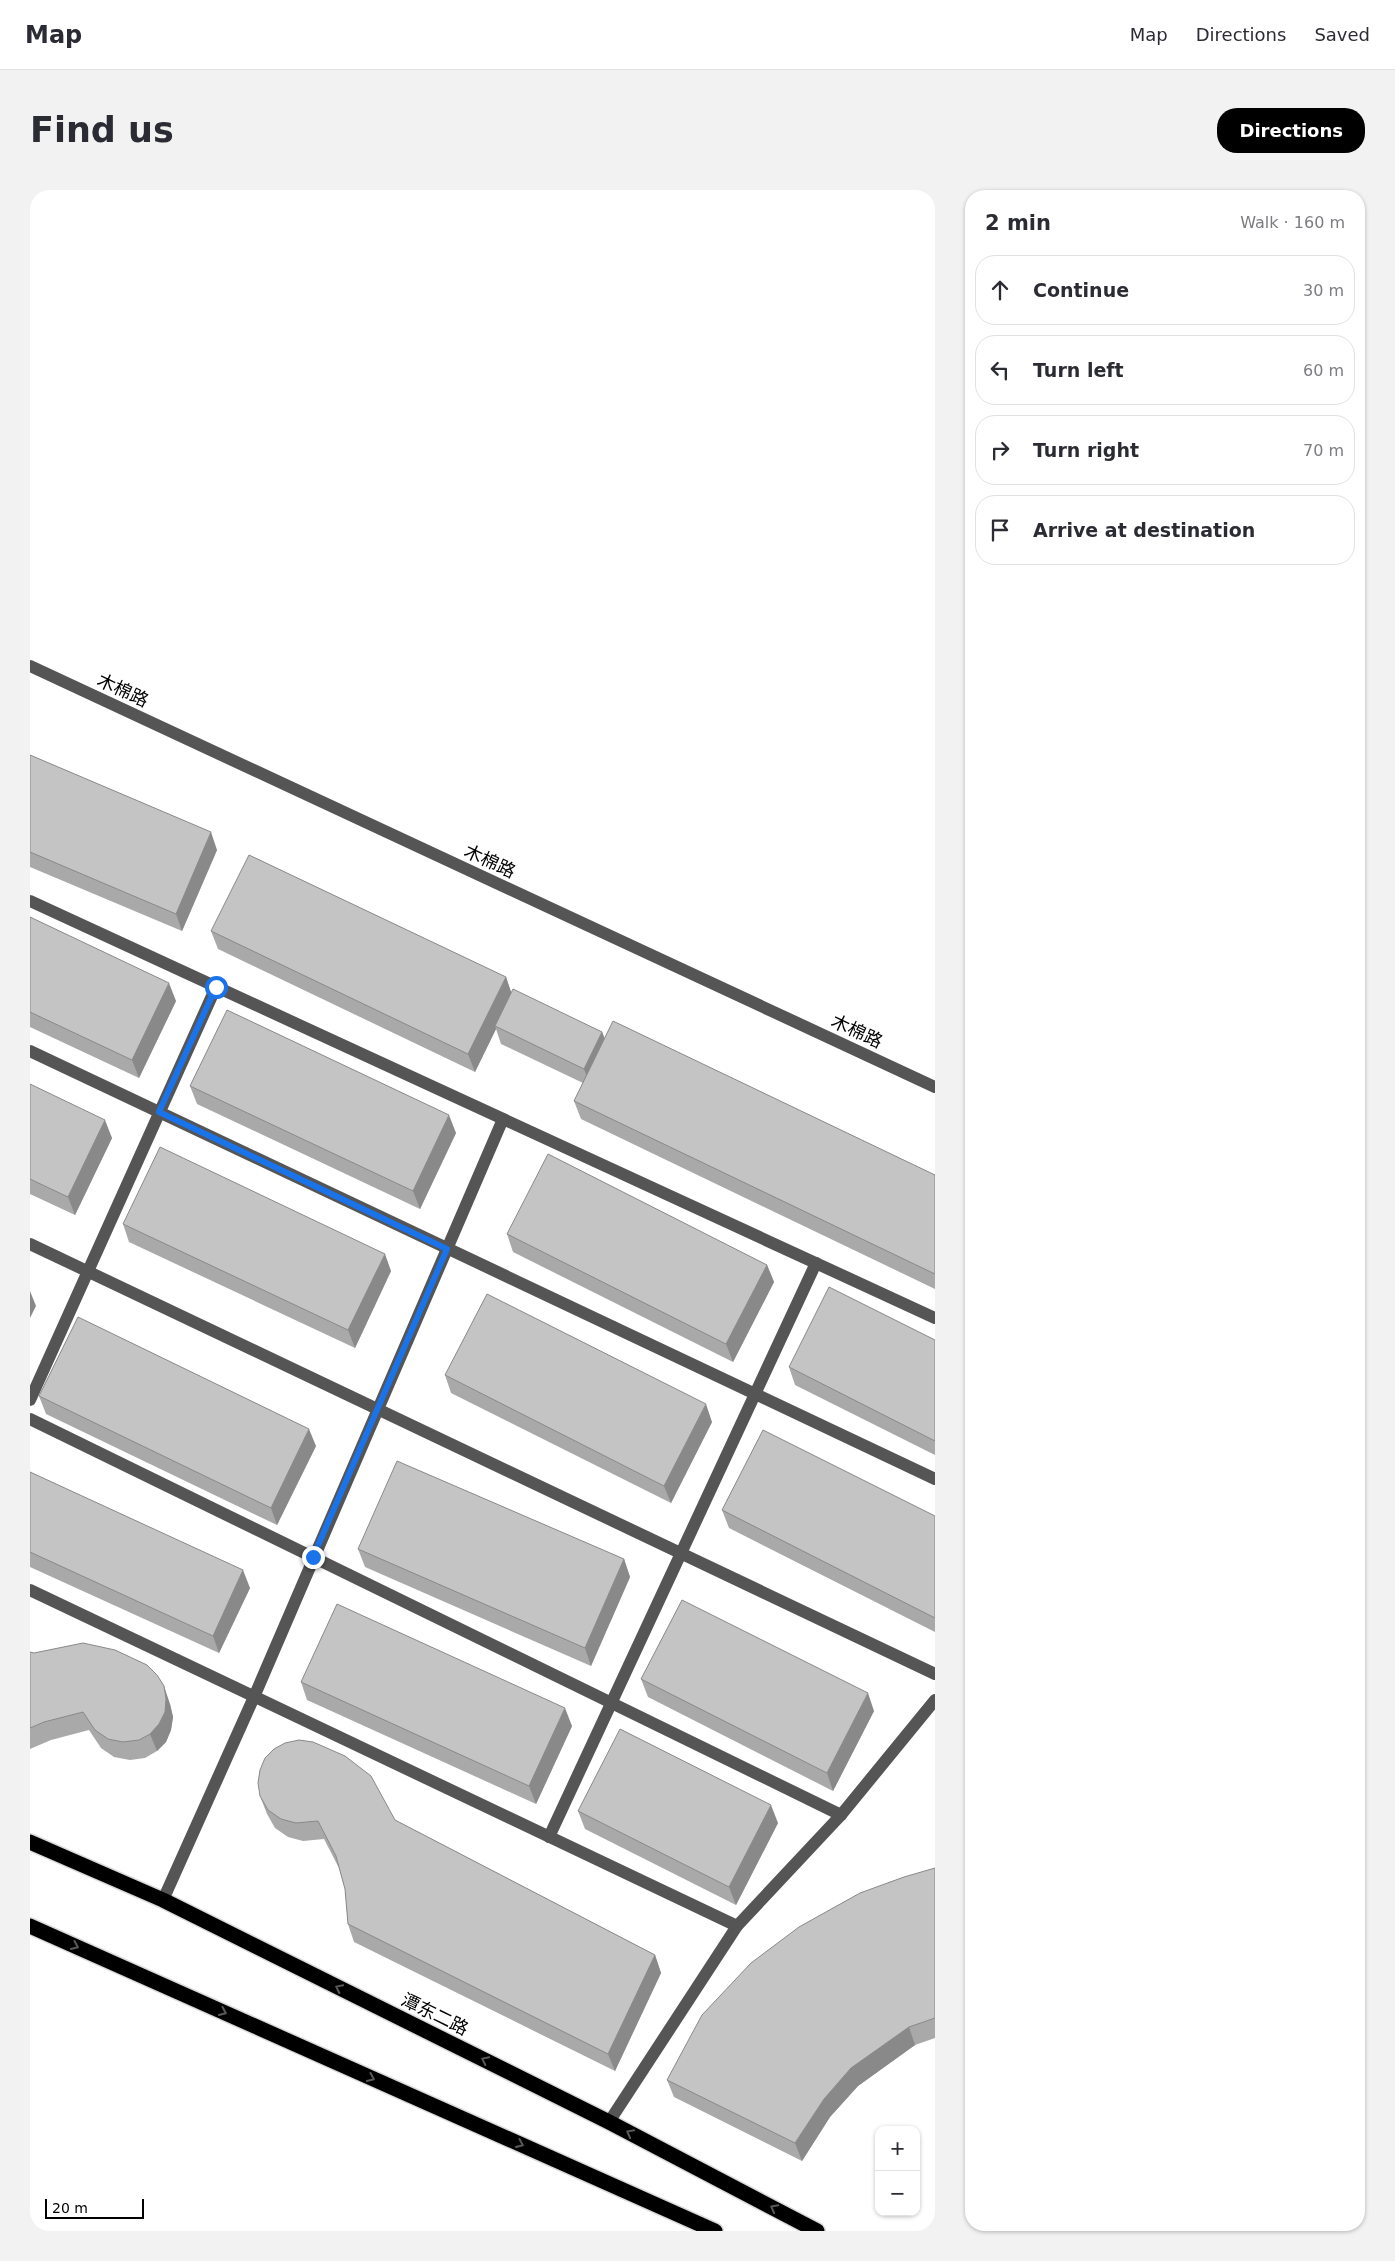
<!DOCTYPE html>
<meta charset="utf-8">
<style>
:root{--surface:#fff;--page:#f2f2f3;--text:#2b2b33;--muted:#7c7c81;--line:#e1e1e2;--accent:#000}
body{margin:0;font-family:"DejaVu Sans","Noto Sans SC",sans-serif;background:var(--page);color:var(--text)}
.controls{position:absolute;right:15px;bottom:15px;display:grid;overflow:hidden;border-radius:10px;box-shadow:0 1px 4px #0004}
.controls button{width:45px;height:45px;display:grid;place-items:center;padding:0;border:0;border-bottom:1px solid var(--line);background:var(--surface);color:var(--text);font:25px sans-serif}
.scale{position:absolute;left:15px;bottom:12px;width:99px;box-sizing:border-box;padding-left:5px;border:2px solid #000;border-top:0;font-size:14px;line-height:18px;white-space:nowrap;color:#000;-webkit-text-stroke:4px #fff;paint-order:stroke}
.stop{position:absolute;width:15px;height:15px;margin:-11px;border:4px solid #1a73e8;border-radius:50%;background:#fff}
.stop.end{background:#1a73e8;border-color:#fff;box-shadow:0 1px 5px #0008}
.list{margin:0;padding:0;list-style:none}
h2{display:flex;justify-content:space-between;align-items:center;height:65px;margin:0;padding:0 20px;font-size:21px}
h2 small{font-size:16px;font-weight:400;color:var(--muted)}
.list li{display:grid;grid-template-columns:32px 1fr auto;gap:15px;align-items:center;box-sizing:border-box;height:70px;margin:0 10px 10px;padding:0 10px;border:1px solid var(--line);border-radius:20px}
.list b{display:block;font-size:19px;white-space:nowrap}
.list em{font-size:16px;font-style:normal;color:var(--muted)}
.icon{flex:none;width:28px;height:28px;fill:none;stroke:currentColor;stroke-width:2;stroke-linecap:round;stroke-linejoin:round}
.map{position:relative;flex:none;width:905px;height:2041px;overflow:hidden;border-radius:20px}
header{display:flex;align-items:center;gap:30px;box-sizing:border-box;height:70px;padding:0 25px;background:var(--surface);border-bottom:1px solid var(--line)}
header strong{font-size:24px}
nav{display:flex;gap:28px;margin-inline-start:auto;font-size:18px}
.intro{display:flex;align-items:center;justify-content:space-between;box-sizing:border-box;height:120px;padding:0 30px}
h1{margin:0;font-size:35px}
.button{padding:12px 22px;border-radius:20px;background:var(--accent);color:#fff;font-size:18px;font-weight:700}
main{display:flex;gap:30px;padding:0 30px}
aside{flex:1;background:var(--surface);border-radius:20px;box-shadow:0 1px 4px #0004}
.map>svg:first-child{display:block}
.lines{fill:none;stroke-linecap:round;stroke-linejoin:round}
.highway-casing{stroke:#dbdbdb;stroke-width:18}
.minor{stroke:#555;stroke-width:12}
.highway{stroke:#000;stroke-width:15}
.wall{fill:#a9a9a9}
.shaded-wall{fill:#898989}
.building{fill:#c4c4c4;stroke:#898989}
.oneway{stroke:#595959}
.route{stroke:#1a73e8;stroke-width:6}
.labels{text-anchor:middle;dominant-baseline:central;stroke-width:4;stroke-linejoin:round;paint-order:stroke}
.street-label{font-size:18px;fill:#000;stroke:#fff}
</style>
<header>
<strong>Map</strong>
<nav><a>Map</a><a>Directions</a><a>Saved</a></nav>
</header>
<div class="intro"><h1>Find us</h1><a class="button">Directions</a></div>
<main>
<div class="map">
<svg width="905" height="2041" viewBox="0 0 905 2041">
<rect width="100%" height="100%" fill="#fff"/>
<g class="lines">
<defs>
<g id="highway">
<polyline points="0,1652 133,1710 579,1932 787,2041"/>
<polyline points="0,1736 685,2041"/>
</g>
</defs>
<use href="#highway" class="highway-casing"/>
<g class="minor">
<polyline points="0,476 905,897"/>
<polyline points="0,711 905,1128"/>
<polyline points="0,861 905,1289"/>
<polyline points="0,1054 905,1484"/>
<polyline points="0,1210 186,797"/>
<polyline points="0,1229 811,1625"/>
<polyline points="0,1400 707,1736"/>
<polyline points="519,1647 786,1073"/>
<polyline points="133,1710 224,1507 473,929"/>
<polyline points="579,1932 707,1736 811,1625 905,1510"/>
</g>
<use href="#highway" class="highway"/>
</g>
<g class="wall">
<polygon points="0,565 187,660 152,741 0,677"/>
<polygon points="0,727 146,811 109,888 0,837"/>
<polygon points="181,741 476,787 481,802 572,842 575,849 905,985 905,1099 551,929 544,911 553,893 471,854 466,839 445,882 188,759"/>
<polygon points="0,894 82,948 45,1025 0,1004"/>
<polygon points="160,896 426,943 390,1019 167,914"/>
<polygon points="93,1034 361,1081 325,1158 99,1052"/>
<polygon points="477,1044 737,1075 744,1092 703,1172 483,1062"/>
<polygon points="905,1150 905,1265 765,1195 759,1177"/>
<polygon points="415,1185 682,1232 641,1313 421,1203"/>
<polygon points="9,1206 286,1256 247,1335 16,1224"/>
<polygon points="0,1282 220,1398 189,1463 0,1377"/>
<polygon points="692,1320 905,1326 905,1442 699,1338"/>
<polygon points="328,1359 594,1369 600,1387 561,1476 335,1377"/>
<polygon points="0,1462 140,1514 143,1527 141,1540 136,1552 127,1561 115,1568 100,1570 84,1567 71,1558 59,1540 21,1550 0,1559"/>
<polygon points="611,1489 844,1521 803,1601 618,1507"/>
<polygon points="271,1492 542,1536 506,1614 277,1510"/>
<polygon points="230,1606 365,1630 625,1765 631,1783 585,1881 324,1752 318,1734 315,1699 309,1678 294,1649 273,1651 258,1647 245,1638 237,1624"/>
<polygon points="548,1621 748,1633 706,1715 555,1639"/>
<polygon points="905,1678 905,1848 885,1855 828,1896 800,1927 772,1971 644,1907 637,1890"/>
</g>
<g class="shaded-wall">
<polygon points="181,642 187,660 152,741 146,724"/>
<polygon points="476,787 482,805 465,836 466,839 445,882 438,864"/>
<polygon points="139,793 146,811 109,888 102,870"/>
<polygon points="572,842 579,860 561,897 554,879"/>
<polygon points="419,925 426,943 390,1019 383,1001"/>
<polygon points="75,930 82,948 45,1025 38,1007"/>
<polygon points="355,1064 361,1081 325,1158 318,1140"/>
<polygon points="737,1075 744,1092 703,1172 696,1154"/>
<polygon points="0,1101 6,1116 0,1128"/>
<polygon points="676,1214 682,1232 641,1313 634,1296"/>
<polygon points="279,1239 286,1256 247,1335 241,1318"/>
<polygon points="594,1369 600,1387 561,1476 555,1458"/>
<polygon points="213,1380 220,1398 189,1463 183,1446"/>
<polygon points="134,1496 140,1514 143,1527 141,1540 136,1552 127,1561 120,1544"/>
<polygon points="838,1503 844,1521 803,1601 797,1583"/>
<polygon points="535,1518 542,1536 506,1614 499,1596"/>
<polygon points="741,1615 748,1633 706,1715 699,1697"/>
<polygon points="625,1765 631,1783 585,1881 578,1864"/>
<polygon points="879,1837 885,1855 828,1896 800,1927 772,1971 765,1953 794,1909 821,1878"/>
</g>
<g class="building">
<polygon points="0,565 181,642 146,724 0,662"/>
<polygon points="219,665 476,787 438,864 181,741"/>
<polygon points="0,727 139,793 102,870 0,822"/>
<polygon points="483,799 572,842 554,879 465,836"/>
<polygon points="197,820 419,925 383,1001 160,896"/>
<polygon points="583,831 905,985 905,1084 544,911"/>
<polygon points="0,894 75,930 38,1007 0,989"/>
<polygon points="130,957 355,1064 318,1140 93,1034"/>
<polygon points="518,964 737,1075 696,1154 477,1044"/>
<polygon points="799,1097 905,1150 905,1251 759,1177"/>
<polygon points="457,1104 676,1214 634,1296 415,1185"/>
<polygon points="48,1127 279,1239 241,1318 9,1206"/>
<polygon points="733,1240 905,1326 905,1428 692,1320"/>
<polygon points="367,1271 594,1369 555,1458 328,1359"/>
<polygon points="0,1282 213,1380 183,1446 0,1362"/>
<polygon points="652,1410 838,1503 797,1583 611,1489"/>
<polygon points="307,1414 535,1518 499,1596 271,1492"/>
<polygon points="53,1453 85,1460 117,1475 127,1485 134,1496 136,1509 135,1522 129,1534 120,1544 109,1550 93,1552 78,1549 65,1540 53,1522 14,1532 0,1538 0,1462 4,1463"/>
<polygon points="590,1539 741,1615 699,1697 548,1621"/>
<polygon points="269,1550 283,1552 315,1566 341,1586 365,1630 625,1765 578,1864 318,1734 315,1699 306,1666 288,1631 266,1633 251,1629 238,1620 230,1606 228,1593 230,1580 235,1568 244,1559 255,1553"/>
<polygon points="905,1678 905,1828 879,1837 821,1878 794,1909 765,1953 637,1890 672,1825 721,1773 769,1737 830,1703 874,1687"/>
</g>
<defs><path id="oneway-chevron" d="M-2-3.5L2.5 0L-2 3.5" fill="none" stroke-width="1.6" stroke-linecap="round" stroke-linejoin="round" transform="scale(1.25)"/></defs>
<g class="oneway">
<use href="#oneway-chevron" transform="translate(45 1756) rotate(24)"/>
<use href="#oneway-chevron" transform="translate(309 1798) rotate(-154)"/>
<use href="#oneway-chevron" transform="translate(193 1822) rotate(24)"/>
<use href="#oneway-chevron" transform="translate(455 1870) rotate(-154)"/>
<use href="#oneway-chevron" transform="translate(341 1888) rotate(24)"/>
<use href="#oneway-chevron" transform="translate(600 1943) rotate(-152)"/>
<use href="#oneway-chevron" transform="translate(490 1954) rotate(24)"/>
<use href="#oneway-chevron" transform="translate(744 2018) rotate(-152)"/>
</g>
<g class="lines">
<polyline class="route" points="186,797 129,922 417,1059 283,1367"/>
</g>
<g class="labels">
<g class="street-label">
<text transform="translate(93 500) rotate(25)">木棉路</text>
<text transform="translate(460 671) rotate(25)">木棉路</text>
<text transform="translate(827 841) rotate(25)">木棉路</text>
<text transform="translate(405 1824) rotate(26)">潭东二路</text>
</g>
</g>
</svg>
<div class="controls">
<button>+</button>
<button>−</button>
</div>
<div class="scale">20 m</div>
<div class="stop" style="left:186px;top:797px"></div>
<div class="stop end" style="left:283px;top:1367px"></div>
</div>
<aside>
<h2>2 min<small>Walk · 160 m</small></h2>
<ul class="list">
<li><svg class="icon" aria-label="ahead" viewBox="0 0 24 24"><path d="M12 20V5M6 11l6-6 6 6"/></svg><div><b>Continue</b></div><em>30 m</em></li>
<li><svg class="icon" aria-label="left" viewBox="0 0 24 24"><path d="M17 20v-9H6M10 6l-5 5 5 5"/></svg><div><b>Turn left</b></div><em>60 m</em></li>
<li><svg class="icon" aria-label="right" viewBox="0 0 24 24"><path d="M7 20v-9h11M14 6l5 5-5 5"/></svg><div><b>Turn right</b></div><em>70 m</em></li>
<li><svg class="icon" aria-label="arrive" viewBox="0 0 24 24"><path d="M6 21V4h12l-3 4 3 4H6"/></svg><div><b>Arrive at destination</b></div></li>
</ul>
</aside>
</main>
